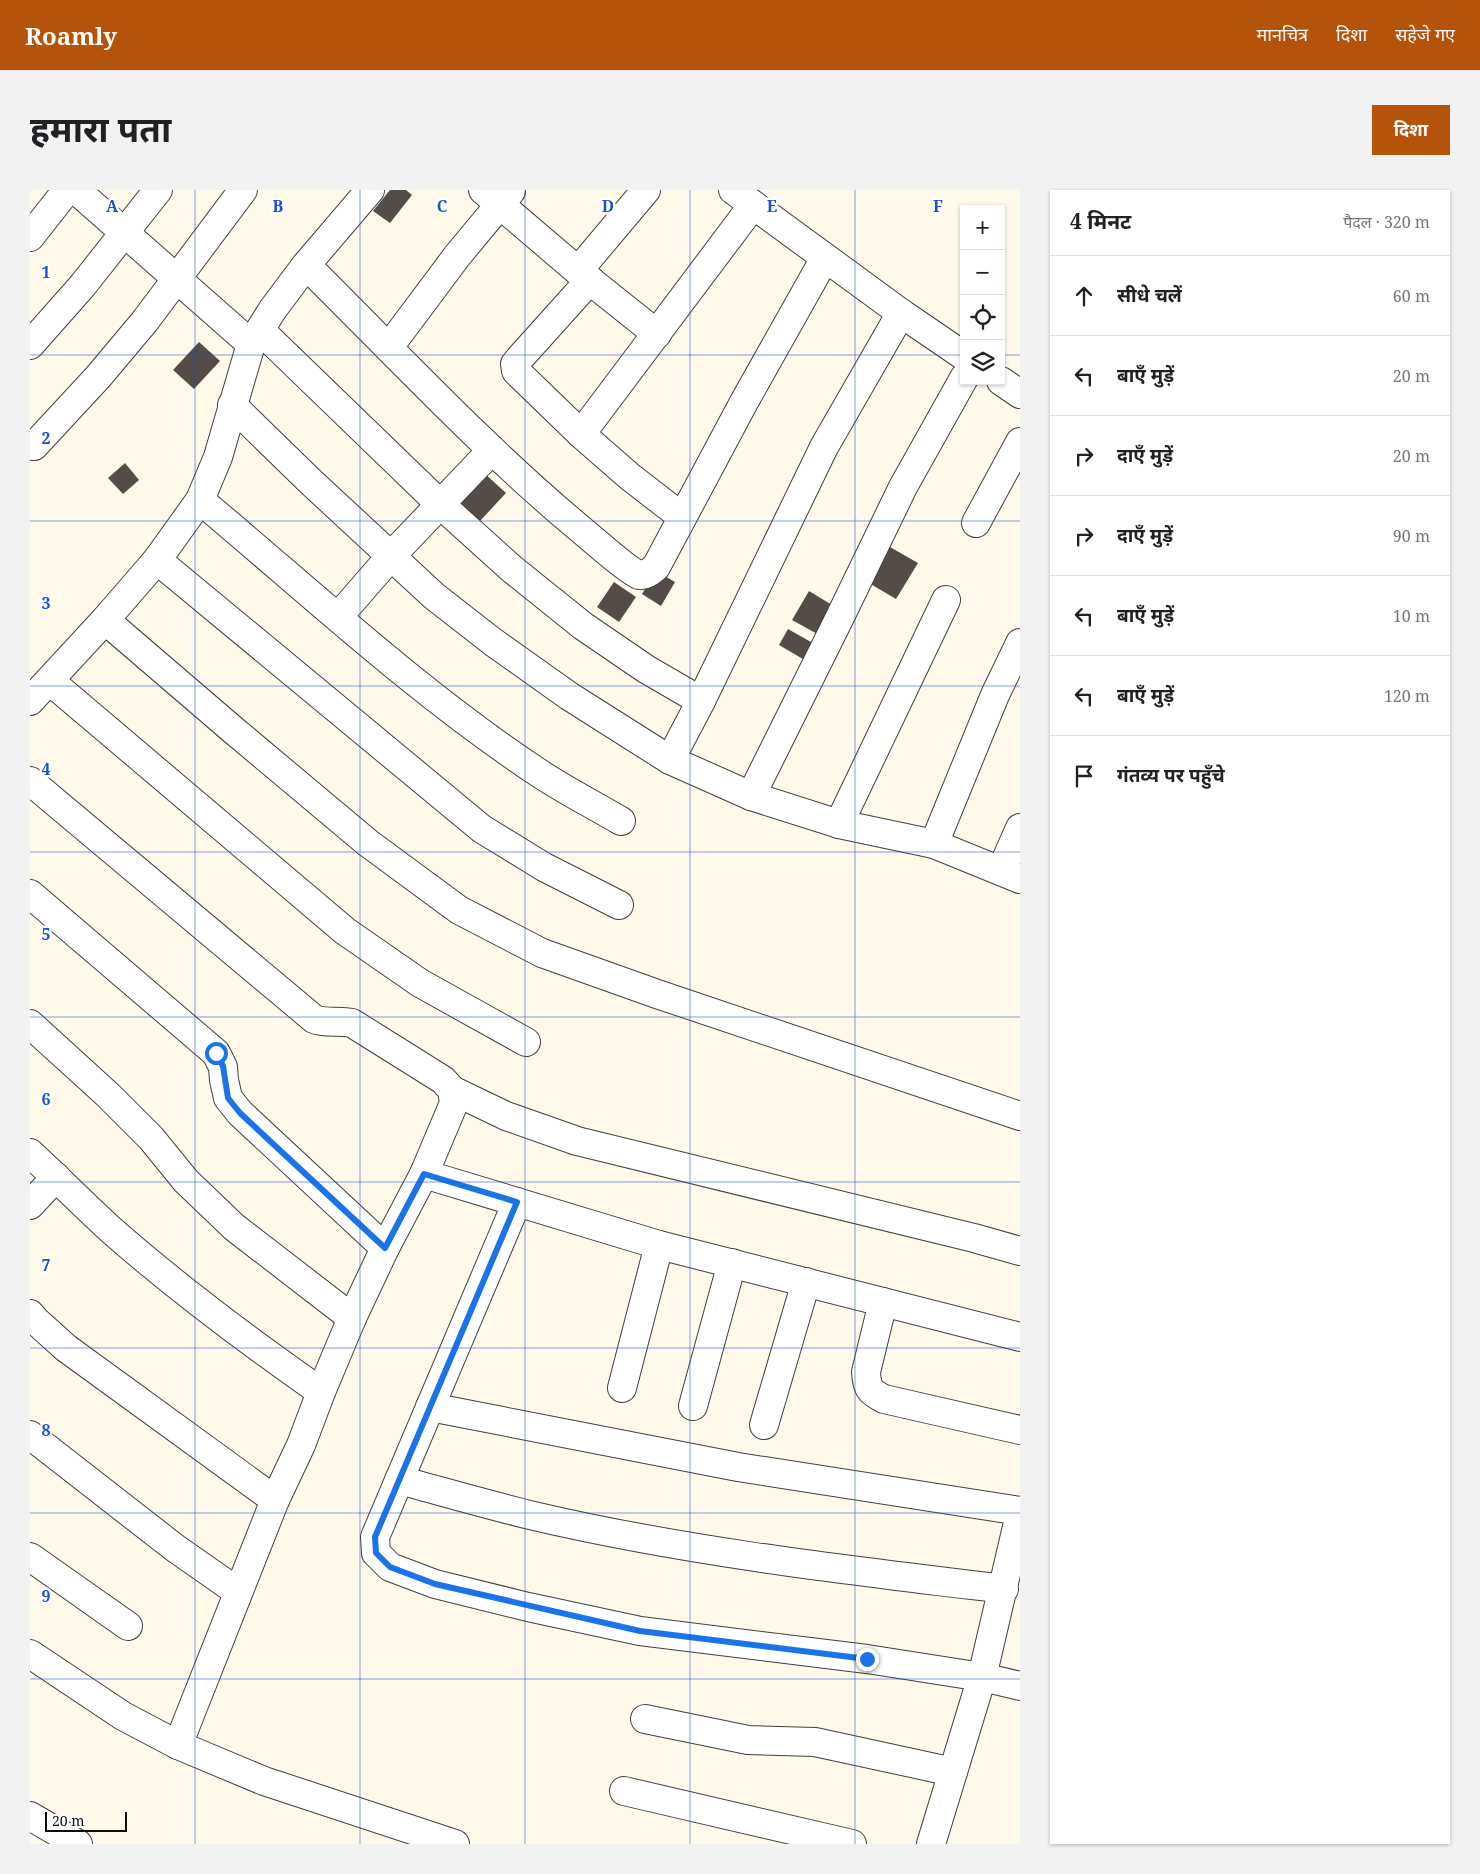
<!DOCTYPE html>
<html lang="hi">
<meta charset="utf-8">
<style>
:root{--surface:#fff;--page:#f2f2f2;--text:#202124;--muted:#757577;--line:#e0e0e0;--accent:#b45309}
body{margin:0;font-family:"Noto Serif","Noto Sans Devanagari",serif;background:var(--page);color:var(--text)}
.controls{position:absolute;right:15px;top:15px;display:grid;overflow:hidden;border-radius:0px;box-shadow:0 1px 4px #0004}
.controls button{width:45px;height:45px;display:grid;place-items:center;padding:0;border:0;border-bottom:1px solid var(--line);background:var(--surface);color:var(--text);font:25px sans-serif}
.scale{position:absolute;left:15px;bottom:12px;width:82px;box-sizing:border-box;padding-left:5px;border:2px solid #0c0c0c;border-top:0;font-size:14px;line-height:18px;white-space:nowrap;color:#0c0c0c;-webkit-text-stroke:4px #fff;paint-order:stroke}
.stop{position:absolute;width:15px;height:15px;margin:-11px;border:4px solid #1a73e8;border-radius:50%;background:#fff}
.stop.end{background:#1a73e8;border-color:#fff;box-shadow:0 1px 5px #0008}
.list{margin:0;padding:0;list-style:none}
h2{display:flex;justify-content:space-between;align-items:center;height:65px;margin:0;padding:0 20px;font-size:21px}
h2 small{font-size:16px;font-weight:400;color:var(--muted)}
.list li{display:grid;grid-template-columns:32px 1fr auto;gap:15px;align-items:center;box-sizing:border-box;height:80px;padding:0 20px;border-top:1px solid var(--line)}
.list b{display:block;font-size:19px;white-space:nowrap}
.list em{font-size:16px;font-style:normal;color:var(--muted)}
.icon{flex:none;width:28px;height:28px;fill:none;stroke:currentColor;stroke-width:2;stroke-linecap:round;stroke-linejoin:round}
.map{position:relative;flex:none;width:990px;height:1654px;overflow:hidden;border-radius:0px}
header{display:flex;align-items:center;gap:30px;box-sizing:border-box;height:70px;padding:0 25px;background:var(--accent);color:#fff}
header strong{font-size:24px}
nav{display:flex;gap:28px;margin-inline-start:auto;font-size:18px}
.intro{display:flex;align-items:center;justify-content:space-between;box-sizing:border-box;height:120px;padding:0 30px}
h1{margin:0;font-size:35px}
.button{padding:12px 22px;border-radius:0px;background:var(--accent);color:#fff;font-size:18px;font-weight:700}
main{display:flex;gap:30px;padding:0 30px}
aside{flex:1;background:var(--surface);border-radius:0px;box-shadow:0 1px 4px #0004}
.map>svg:first-child{display:block}
.building{fill:#554b47}
.lines{fill:none;stroke-linecap:round;stroke-linejoin:round}
.minor-casing{stroke:#3f3f3f;stroke-width:30}
.tertiary-casing{stroke:#3f3f3f;stroke-width:30}
.minor{stroke:#fff;stroke-width:28}
.tertiary{stroke:#fff;stroke-width:28}
.route{stroke:#1a73e8;stroke-width:6}
.grid{fill:none;stroke:#1d4ed8;stroke-width:1;stroke-opacity:0.55}
.grid-label{font-size:16px;text-anchor:middle;font-weight:bold;fill:#1d4ed8;stroke:#fff;stroke-width:5;stroke-linejoin:round;paint-order:stroke}
</style>
<header>
<strong>Roamly</strong>
<nav><a>मानचित्र</a><a>दिशा</a><a>सहेजे गए</a></nav>
</header>
<div class="intro"><h1>हमारा पता</h1><a class="button">दिशा</a></div>
<main>
<div class="map">
<svg width="990" height="1654" viewBox="0 0 990 1654">
<rect width="100%" height="100%" fill="#fff9ea"/>
<g class="building">
<polygon points="360,0 376,0 382,5 360,33 343,21"/>
<polygon points="169,152 190,171 164,199 143,180"/>
<polygon points="95,273 109,290 93,304 78,288"/>
<polygon points="453,282 476,303 450,331 427,310"/>
<polygon points="853,353 888,373 866,409 832,389"/>
<polygon points="626,381 645,392 631,416 612,404"/>
<polygon points="584,392 606,407 589,432 567,417"/>
<polygon points="779,401 807,418 791,446 762,430"/>
<polygon points="758,439 788,456 778,472 749,455"/>
</g>
<g class="lines">
<defs>
<g id="minor">
<polyline points="46,0 221,154"/>
<polyline points="453,0 548,81 627,144"/>
<polyline points="703,0 871,123 934,166"/>
<polyline points="0,47 37,0"/>
<path d="M276,75C368,166 456,261 555,343C566,352 598,381 609,385C616,386 621,381 626,377L714,212L795,68"/>
<polyline points="548,81 616,0"/>
<polyline points="560,90 489,169 485,174 486,181 551,244 599,286 652,327"/>
<polyline points="230,140 410,314 482,379 553,436 616,479 671,511"/>
<polyline points="0,155 53,95 128,0"/>
<polyline points="359,157 427,66 481,1"/>
<polyline points="971,191 990,204"/>
<polyline points="202,215 281,292 404,406 463,452 539,506 640,570 721,606 809,634 904,654 990,689"/>
<polyline points="551,244 723,15"/>
<polyline points="4,256 68,187 115,131 213,0"/>
<path d="M170,310C281,403 388,503 509,583C536,601 564,615 591,631"/>
<polyline points="946,333 990,252"/>
<polyline points="127,370 452,639 514,677 589,715"/>
<polyline points="308,427 361,366 462,260"/>
<polyline points="75,430 202,539 338,653 429,720 512,763 627,804 990,926"/>
<polyline points="20,491 315,741 390,793 496,852"/>
<polyline points="640,570 671,511 794,257 871,123"/>
<path d="M0,591L284,829C296,834 309,830 322,833L413,890L422,900L424,913L394,984"/>
<polyline points="721,606 810,427 873,297 934,188"/>
<polyline points="809,634 916,410"/>
<polyline points="904,654 965,505 990,453"/>
<polyline points="971,681 990,638"/>
<polyline points="0,704 186,863 193,877 194,890 198,908 210,923 355,1058"/>
<polyline points="0,834 78,905 121,948 156,991 204,1037 322,1128"/>
<polyline points="422,900 476,926 547,951 944,1048 990,1061"/>
<path d="M0,963C27,988 53,1014 80,1039C147,1098 218,1151 291,1202"/>
<polyline points="487,1012 345,1347 346,1363 360,1377 405,1394 498,1417 610,1441 837,1469 952,1487 990,1496"/>
<polyline points="0,1015 26,987"/>
<path d="M853,1112L836,1182C837,1199 840,1202 854,1209L990,1240"/>
<polyline points="0,1124 6,1131 36,1158 245,1310"/>
<polyline points="592,1198 629,1055"/>
<polyline points="663,1216 702,1073"/>
<polyline points="400,1217 708,1277 990,1321"/>
<polyline points="734,1235 776,1092"/>
<polyline points="0,1245 145,1358 208,1402"/>
<path d="M369,1290C414,1302 459,1315 504,1326C658,1362 817,1380 974,1399"/>
<polyline points="0,1367 98,1436"/>
<polyline points="0,1464 93,1526 148,1555 245,1310 271,1255 291,1202 322,1128 355,1058 394,984 629,1055 990,1147"/>
<polyline points="615,1529 718,1550 785,1552 923,1582"/>
<polyline points="148,1555 234,1591 425,1654"/>
<polyline points="594,1601 822,1654"/>
<polyline points="0,1626 48,1654"/>
<polyline points="901,1654 952,1487 990,1324"/>
</g>
<polyline id="tertiary" points="0,511 75,430 127,370 170,310 188,267 221,154 243,119 276,75 340,0"/>
</defs>
<use href="#minor" class="minor-casing"/>
<use href="#tertiary" class="tertiary-casing"/>
<use href="#minor" class="minor"/>
<use href="#tertiary" class="tertiary"/>
</g>
<g class="lines">
<polyline class="route" points="186,863 193,876 198,908 210,923 355,1058 394,984 487,1012 345,1347 346,1363 360,1377 405,1394 610,1441 837,1469"/>
</g>
<path class="grid" d="M165,0V1654M330,0V1654M495,0V1654M660,0V1654M825,0V1654M0,165H934M971,165H990M0,331H990M0,496H990M0,662H990M0,827H990M0,992H990M0,1158H990M0,1323H990M0,1489H990"/>
<g class="grid-label">
<text x="82" y="22">A</text>
<text x="248" y="22">B</text>
<text x="412" y="22">C</text>
<text x="578" y="22">D</text>
<text x="742" y="22">E</text>
<text x="908" y="22">F</text>
<text x="16" y="88">1</text>
<text x="16" y="254">2</text>
<text x="16" y="419">3</text>
<text x="16" y="585">4</text>
<text x="16" y="750">5</text>
<text x="16" y="915">6</text>
<text x="16" y="1081">7</text>
<text x="16" y="1246">8</text>
<text x="16" y="1412">9</text>
</g>
</svg>
<div class="controls">
<button>+</button>
<button>−</button>
<button><svg class="icon" aria-label="locate" viewBox="0 0 24 24"><circle cx="12" cy="12" r="6"/><path d="M12 2v4M12 18v4M2 12h4M18 12h4"/></svg></button>
<button><svg class="icon" aria-label="layers" viewBox="0 0 24 24"><path d="M12 4l9 5-9 5-9-5zM3 14l9 5 9-5"/></svg></button>
</div>
<div class="scale">20 m</div>
<div class="stop" style="left:186px;top:863px"></div>
<div class="stop end" style="left:837px;top:1469px"></div>
</div>
<aside>
<h2>4 मिनट<small>पैदल · 320 m</small></h2>
<ul class="list">
<li><svg class="icon" aria-label="ahead" viewBox="0 0 24 24"><path d="M12 20V5M6 11l6-6 6 6"/></svg><div><b>सीधे चलें</b></div><em>60 m</em></li>
<li><svg class="icon" aria-label="left" viewBox="0 0 24 24"><path d="M17 20v-9H6M10 6l-5 5 5 5"/></svg><div><b>बाएँ मुड़ें</b></div><em>20 m</em></li>
<li><svg class="icon" aria-label="right" viewBox="0 0 24 24"><path d="M7 20v-9h11M14 6l5 5-5 5"/></svg><div><b>दाएँ मुड़ें</b></div><em>20 m</em></li>
<li><svg class="icon" aria-label="right" viewBox="0 0 24 24"><path d="M7 20v-9h11M14 6l5 5-5 5"/></svg><div><b>दाएँ मुड़ें</b></div><em>90 m</em></li>
<li><svg class="icon" aria-label="left" viewBox="0 0 24 24"><path d="M17 20v-9H6M10 6l-5 5 5 5"/></svg><div><b>बाएँ मुड़ें</b></div><em>10 m</em></li>
<li><svg class="icon" aria-label="left" viewBox="0 0 24 24"><path d="M17 20v-9H6M10 6l-5 5 5 5"/></svg><div><b>बाएँ मुड़ें</b></div><em>120 m</em></li>
<li><svg class="icon" aria-label="arrive" viewBox="0 0 24 24"><path d="M6 21V4h12l-3 4 3 4H6"/></svg><div><b>गंतव्य पर पहुँचे</b></div></li>
</ul>
</aside>
</main>
